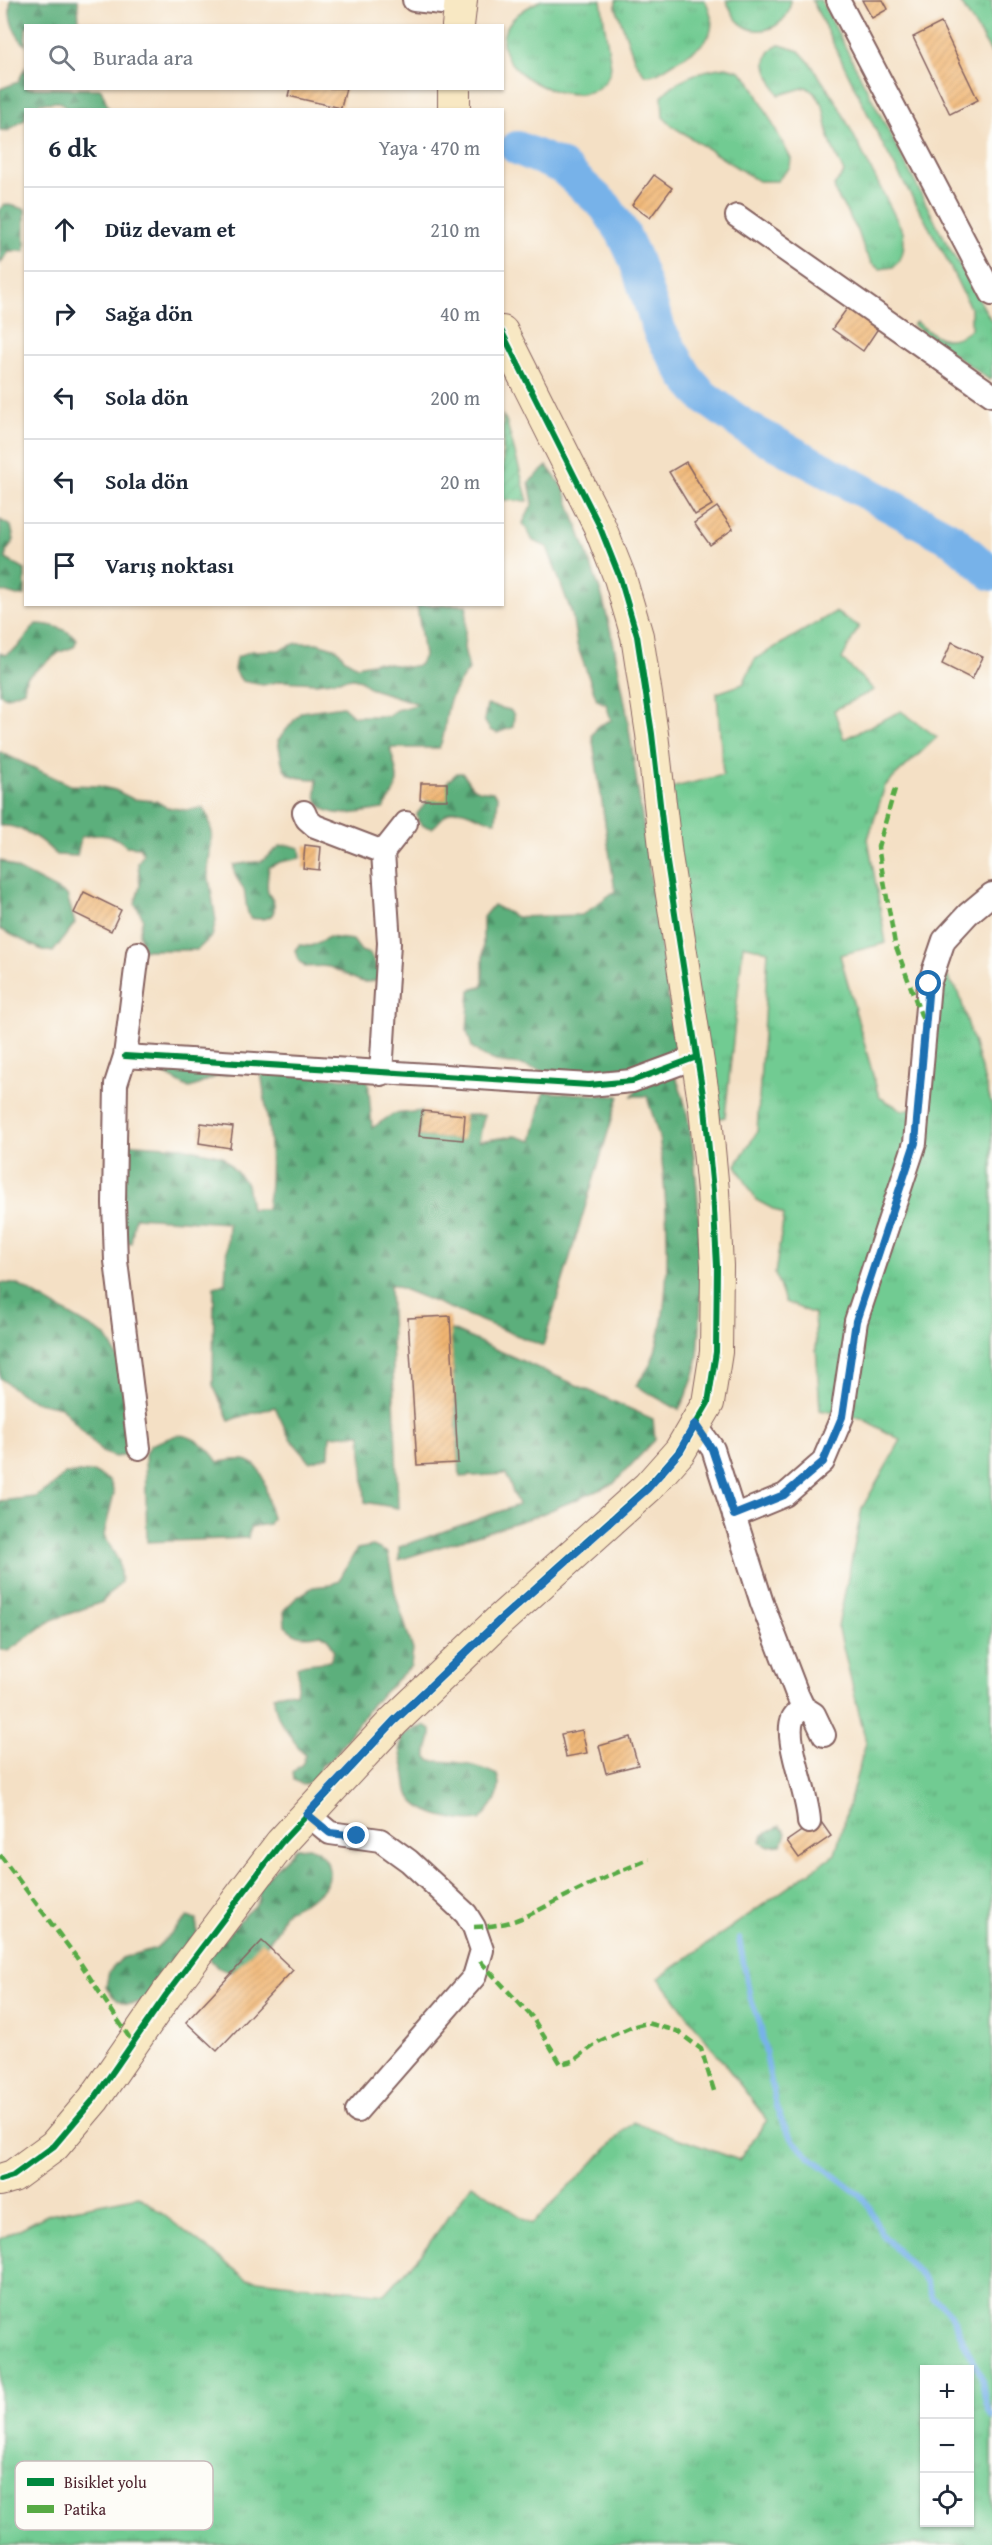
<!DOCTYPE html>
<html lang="tr">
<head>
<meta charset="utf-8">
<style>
  body { margin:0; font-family:"Gentium Book Plus",serif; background:#f6f6f7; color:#1f2937 }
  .controls { position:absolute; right:18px; bottom:18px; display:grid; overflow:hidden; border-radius:0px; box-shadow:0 2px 4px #0004 }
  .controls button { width:54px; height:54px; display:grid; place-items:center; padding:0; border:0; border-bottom:2px solid #e0e1e3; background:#fff; color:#1f2937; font:30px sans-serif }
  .stop { position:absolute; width:18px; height:18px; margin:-14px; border:4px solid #1f6fb2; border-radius:50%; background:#fff }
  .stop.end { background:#1f6fb2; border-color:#fff; box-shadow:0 2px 6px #0008 }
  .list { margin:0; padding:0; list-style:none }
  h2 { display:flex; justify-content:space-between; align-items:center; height:78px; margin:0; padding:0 24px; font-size:26px }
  h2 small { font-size:20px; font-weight:400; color:#747a83 }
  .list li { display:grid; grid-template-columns:39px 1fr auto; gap:18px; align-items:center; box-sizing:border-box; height:84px; padding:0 24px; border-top:2px solid #e0e1e3 }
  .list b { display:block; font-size:22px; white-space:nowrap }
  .list em { font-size:20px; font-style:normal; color:#747a83 }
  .icon { flex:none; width:33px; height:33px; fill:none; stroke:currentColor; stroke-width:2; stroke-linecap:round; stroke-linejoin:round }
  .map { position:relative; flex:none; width:992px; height:2545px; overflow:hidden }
  .search { position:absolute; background:#fff; box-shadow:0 2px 4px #0004; left:24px; top:24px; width:480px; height:66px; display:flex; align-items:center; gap:15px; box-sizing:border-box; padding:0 21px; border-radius:0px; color:#747a83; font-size:22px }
  .panel { position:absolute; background:#fff; box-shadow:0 2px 4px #0004; left:24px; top:108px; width:480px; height:498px; border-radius:0px }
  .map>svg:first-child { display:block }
</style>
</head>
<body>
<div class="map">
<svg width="992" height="2545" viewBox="0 0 992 2545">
  <defs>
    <pattern id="grass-tufts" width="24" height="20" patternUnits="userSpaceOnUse" patternTransform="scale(1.5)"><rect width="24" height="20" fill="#71cb92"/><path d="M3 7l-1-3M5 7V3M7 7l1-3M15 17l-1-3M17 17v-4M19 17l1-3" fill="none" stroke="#63ae7e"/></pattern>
    <pattern id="forest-firs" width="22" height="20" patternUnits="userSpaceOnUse" patternTransform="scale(1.5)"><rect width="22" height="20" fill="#5caf7c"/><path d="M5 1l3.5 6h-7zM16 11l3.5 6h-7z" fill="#4e8e66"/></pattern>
    <pattern id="garden-furrows" width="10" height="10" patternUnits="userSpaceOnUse" patternTransform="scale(1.5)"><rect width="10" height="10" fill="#71cb92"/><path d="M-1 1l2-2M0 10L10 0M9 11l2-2" fill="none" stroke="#63ae7e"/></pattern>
    <pattern id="building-hatch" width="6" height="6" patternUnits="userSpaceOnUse" patternTransform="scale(1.5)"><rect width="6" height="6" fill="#f0b572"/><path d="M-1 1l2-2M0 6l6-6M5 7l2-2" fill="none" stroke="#cf9b63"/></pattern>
  </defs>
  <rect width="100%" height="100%" fill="#fdfcf7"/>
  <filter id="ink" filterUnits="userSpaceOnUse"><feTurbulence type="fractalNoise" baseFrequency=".0167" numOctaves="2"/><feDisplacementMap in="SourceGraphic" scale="12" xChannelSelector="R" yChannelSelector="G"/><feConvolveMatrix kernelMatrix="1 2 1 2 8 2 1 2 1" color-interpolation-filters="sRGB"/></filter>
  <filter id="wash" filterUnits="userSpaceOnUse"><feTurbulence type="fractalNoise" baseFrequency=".008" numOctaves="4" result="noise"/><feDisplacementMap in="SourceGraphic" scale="24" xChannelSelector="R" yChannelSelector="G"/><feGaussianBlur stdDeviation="1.35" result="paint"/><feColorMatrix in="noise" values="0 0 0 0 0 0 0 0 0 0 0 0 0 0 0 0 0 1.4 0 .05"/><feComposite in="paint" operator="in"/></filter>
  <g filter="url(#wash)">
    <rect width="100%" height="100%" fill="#f4e0c5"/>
    <path fill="url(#grass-tufts)" stroke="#5e755e" stroke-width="1.5" fill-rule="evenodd" d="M542,0h59l10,67c-12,71 -183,-16 -69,-67z
      M616,0h89c18,35 -2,46 -30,62 -10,6 -18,14 -30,13l-10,-14 -19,-54z
      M726,0h64c2,22 -25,37 -44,27 -11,-5 -15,-17 -20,-27z
      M812,0h9l119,231 52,91v56l-2,2 -77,-55 3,-3c20,15 33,26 55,7v-19l-26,-54 -62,-111z
      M959,0h33v54z
      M780,45l19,6 11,12 27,40 66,129c2,12 1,27 -10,35l-13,2 -8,-5 -7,-12 -7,-21 -22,-37 -2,-8 10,-13c-5,-12 -12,-24 -15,-36 -5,-21 -2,-38 -23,-50l-27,8c-9,-17 -22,-34 -4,-49z
      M726,67l14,4 10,10 41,78 -1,8 -13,14h-19l-86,-55 -9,-9 -1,-21c16,-19 40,-26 64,-29z
      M835,612l24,14 -17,33 32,31 -40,20 10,29 57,-28 36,26 -52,49 -17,53 18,104 -46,12 39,142 23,13h26l10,-113 8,-22 13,18 33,113v1439h-992v-306l49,-25 90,-18 108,83 138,15 37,-41 50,-69 60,40 101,-102 106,38 28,-40 -108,-142 176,-124 31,-112 -28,-116 24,-118 39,-68 -40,-22 -41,-8 -6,-96 -29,-12 -10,-28 9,-59 -28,-15 -20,-35 21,-33 11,-181 -25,-6 -18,172 -10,2 -48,-330 56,-14 -6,-82 26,-9 12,-25zM924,2370h46v152h-46z"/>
    <path fill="url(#forest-firs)" stroke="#536754" stroke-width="1.5" d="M11,0h67l1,25 -53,1 -1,19c-12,-13 -18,-27 -14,-45z
      M25,68l1,20 75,1 8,20h-42l-7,-7 -20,1 -6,6 -8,1 -1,9 -17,12 -8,-1v-41l18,-7z
      M5,204l20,5v42h-16l-9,13v-55z
      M547,466l17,23 38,107 12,49 12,63 50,342 -62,27 -45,1 -48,-13 -20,-2 -18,-7 -11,-9 -5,-16 3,-41 13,-4v-69l10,-12 23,12 66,-2 33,-24 -23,-156 6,-9 13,-6 -5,-16 -9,-4 -20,-55 -5,-31 -25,-67 -14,-6 -10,-18 10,-20 -4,-21z
      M0,520l11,6 3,14 -8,12v7l19,11v25l-8,1 -17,-5z
      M417,605h50l-3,43 5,22c-10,12 -20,27 -22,42 -3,14 -1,22 -8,36h-49c8,30 13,35 -7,61 -18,2 -58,14 -66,-10 -2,-5 0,-14 0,-20 -36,-1 -33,-6 -39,-39l23,-28 42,-6 11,10h33l9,-6 23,-6 -50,-16 -8,-8 -8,-2 -37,5 -35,-2 -18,4 -21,-4 -8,-11 2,-12 15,-7 28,-1 18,-7h20l20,6 8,10 12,7 19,-4 32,5 11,-2 5,-9z
      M36,624c15,0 29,4 41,15l-3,8 -14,5 -34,26 -2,12 -17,7 -7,-3v-41l5,2 12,-7z
      M487,705l23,5 4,5 -1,12 -16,6 -7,-3 -6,-10z
      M0,752l70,33 28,1 17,4 18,9 23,2 10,6 20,3 17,-2 5,7 4,18 -4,38 8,50 -4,15 -15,14h-53l-5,-16 4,-16 -8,-14 5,-18 -2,-23 5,-9 -3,-7 -14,-1c-12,-13 -29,-12 -45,-9l-4,19 -21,-1c-12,-14 -36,-31 -56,-29z
      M457,773h6c10,17 9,17 30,19l5,5 -2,24c-18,0 -32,-16 -46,-9 -7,3 -11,11 -18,16l-8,-2 -6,-5 -1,-7 12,-15z
      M289,845l11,3 1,10 -21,4 -11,5c-1,8 -3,17 -1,25 1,4 6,8 6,13 2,16 -14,15 -24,13 -6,-12 -3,-22 -7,-30 -5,-9 -10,-12 -9,-23l28,-4 18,-15z
      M0,860l67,35 8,28 -22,29 -11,-2 -42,-21z
      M329,937l24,3 8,11 9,3 10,18 -1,7c-18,10 -32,-7 -50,-12 -7,-2 -16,0 -24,0l-7,-7 -3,-10 4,-5 12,1z
      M156,1064l80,6c-8,7 -14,4 -23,8 -9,3 -14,8 -24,10l-27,-15z
      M261,1072l107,8 4,48 21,-14 29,-3 -3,25 43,4 3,-25h19l-5,26 36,-5 17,5 12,-49 75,4 -76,250 -153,-62 8,224 -33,-6 -4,-68 -31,2 -1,20 -19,6 -21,-25 -14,-30 -46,13 -16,-35 1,-98 11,-3 3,-61 -93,-6 -4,26 -8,-1 -2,-99 61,4 40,9 25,28 4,25h16c8,-50 1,-89 -6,-137z
      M674,1075c27,43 32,240 22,292 -3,15 -10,29 -17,43l-43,-24c5,-8 11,-15 15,-23 23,-60 17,-155 9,-219 -2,-16 -9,-32 -13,-48h-15l6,-8z
      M0,1283l17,1 89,52 18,33 5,26v60l-14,2 -13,-5 -41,-45 -24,-5 -16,-8 -21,-16z
      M450,1329l203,90 2,21 -42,44 -74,31 -140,45v-13l119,-42 -12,-31 -46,3z
      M177,1435c17,0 32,13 41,27 9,-1 23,-4 30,-1 21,8 17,39 24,57l-3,6 -19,3 -2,11 -101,4 -2,-88 5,-9z
      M93,1472l17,9 4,12 -10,42 15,27 2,20 -19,20 -50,18 -44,31 -8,-2v-148l35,-4 15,-9 15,-14z
      M373,1546l15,7 7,40 18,57 -2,16 -39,38 -39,54 -12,8 -5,14 -13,5 -9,-5 -1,-8 10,-9 2,-8c-14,-18 -31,-35 -31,-59l10,-4 12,1 3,-16 -2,-10c10,-5 21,-3 33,-6l4,-10 -5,-12 -8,-5c-16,3 -24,4 -36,-8l-1,-16 12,-12 17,-11 18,-2 8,-5 18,-31z
      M425,1726l6,4c2,11 -6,17 -4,28l4,3c24,0 44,3 66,14 7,18 -5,32 -17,45 -18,3 -58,-5 -69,-22 -5,-7 -4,-19 -6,-27 -6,-27 -12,-37 20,-45z
      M780,1826l6,7 -4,12 -15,1 -6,-5 2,-6z
      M309,1847c11,5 18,10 20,23 3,25 -29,32 -45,43 -3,6 -4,12 -7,18 -11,16 -30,34 -48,41l-12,-5 -8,-9 37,-45 8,-6 5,-7v-15l37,-37z
      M188,1917l9,2v14c-10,12 -43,61 -53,67 -16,9 -30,2 -38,-14l3,-14 13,-14 34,-10z"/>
    <path fill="url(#garden-furrows)" stroke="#5e755e" stroke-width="1.5" d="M503,416l3,4 22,81 -25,-1z"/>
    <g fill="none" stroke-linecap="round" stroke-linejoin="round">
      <path stroke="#77b2e9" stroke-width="6" d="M739,1939l11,58 10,27 16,83 8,19 10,15 14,14 52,40 9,11 12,27 45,48 6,17c24,11 26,38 39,58 4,7 7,11 10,20 4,17 2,25 11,41"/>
      <path stroke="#77b2e9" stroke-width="34" d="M517,148l45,19 43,39 18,27 12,26 25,73 26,44 17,20 44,32 206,112 39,34"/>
    </g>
    <g id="blocks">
      <path fill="url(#building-hatch)" d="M862,0h21l5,9 -16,9z
        M941,23l37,77 -28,14 -37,-77z
        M290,88h56l-5,20 -53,-12z
        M654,175l18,13 -22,30 -18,-13z
        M851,303l30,21 -18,27 -31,-22z
        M686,462l26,43 -17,10 -26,-43z
        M717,507l16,22 -23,16 -16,-22z
        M952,642l31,15 -11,22 -30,-15z
        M421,783h26v17h-27z
        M305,845l16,2 -2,23 -16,-2z
        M84,892l37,18 -10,21 -37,-18z
        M422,1111l43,4 -2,25 -44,-4z
        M201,1123l32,4 -3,21 -31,-5z
        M450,1316l8,147 -41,2 -9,-147z
        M582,1730l5,23 -21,4 -5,-23z
        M630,1737l8,28 -32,8 -7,-27z
        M819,1819l12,17 -32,22 -12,-17z
        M262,1941l31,29 -76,81 -31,-29z"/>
    </g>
  </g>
  <g filter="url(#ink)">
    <use href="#blocks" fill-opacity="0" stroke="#866361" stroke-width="1.5"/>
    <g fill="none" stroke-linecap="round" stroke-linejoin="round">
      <g stroke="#866361" stroke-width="26">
        <path id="street" d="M414,0l46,5
          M838,0l154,294
          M737,216l255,179
          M304,812l3,7 8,7 68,26 23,-29
          M138,953l-13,103 -9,28 -2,119 2,58 23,187
          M125,1056l464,29 43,-4 65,-24
          M381,1074l8,-131 -6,-91
          M695,1424l18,25 49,154 35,91 6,13 11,7 10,21
          M734,1516l51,-21 38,-33 19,-45 14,-96 59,-178 14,-159 15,-44 24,-26 24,-20
          M803,1707c-3,3 -8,7 -10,11 -10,21 16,77 16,104
          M307,1814l23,19 50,7 29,21 57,53 8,13 8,23 -8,27 -117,134"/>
      </g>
      <g stroke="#866361" stroke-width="34">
        <path id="secondary" d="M458,26l3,-26
          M454,110v-22
          M0,2180l13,-4 41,-30 40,-47 72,-104 115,-152 113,-122 106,-101 148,-133 32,-36 28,-48 8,-51 1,-86 -4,-75 -8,-83 -39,-252 -14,-122 -15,-98 -17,-58 -21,-53 -97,-193"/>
      </g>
      <use href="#street" stroke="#fff" stroke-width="22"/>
      <use href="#secondary" stroke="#f8e8c3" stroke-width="32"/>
      <path stroke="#57aa44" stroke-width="4.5" stroke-dasharray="9 4.5" stroke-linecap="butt" d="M895,789l-17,58 17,97 30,82
        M0,1855l77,103 56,85
        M474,1927c44,-1 61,-16 98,-34 25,-12 51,-23 77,-34
        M480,1961l52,56 29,47 12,-3 27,-20 31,-14 16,-4 30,8 24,18 14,45"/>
      <g stroke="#fdfcf7" stroke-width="10">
        <path id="cycleway" d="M125,1056l464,29 43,-4 65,-24
          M0,2180l13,-4 41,-30 40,-47 72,-104 115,-152 113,-122 106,-101 148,-133 32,-36 28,-48 8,-51 1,-86 -4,-75 -8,-83 -39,-252 -14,-122 -15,-98 -17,-58 -21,-53 -97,-193"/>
      </g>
      <use href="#cycleway" stroke="#00873e" stroke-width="6"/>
    </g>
  </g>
  <g fill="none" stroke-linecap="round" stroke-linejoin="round" filter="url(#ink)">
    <path stroke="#1f6fb2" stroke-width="8" d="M357,1836l-27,-3 -23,-19 87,-93 106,-101 148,-132 32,-37 15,-27 17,25 22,66 50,-20 39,-33 19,-45 14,-96 59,-178 14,-159"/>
  </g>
  <rect x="15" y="2461" width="198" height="69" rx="9" fill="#fdfcf7" stroke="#c7baba" stroke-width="1.5"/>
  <rect x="27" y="2478" width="27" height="8" fill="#00873e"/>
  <rect x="27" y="2505" width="27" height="8" fill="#57aa44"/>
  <g font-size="16" fill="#4a1f2b">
    <text x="64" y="2488">Bisiklet yolu</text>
    <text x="64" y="2515">Patika</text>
  </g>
</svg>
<div class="controls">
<button>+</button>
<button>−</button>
<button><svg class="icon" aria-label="locate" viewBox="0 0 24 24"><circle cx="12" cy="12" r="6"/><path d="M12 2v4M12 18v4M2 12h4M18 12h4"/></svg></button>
</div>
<div class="stop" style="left:929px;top:984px"></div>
<div class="stop end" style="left:357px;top:1836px"></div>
<div class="search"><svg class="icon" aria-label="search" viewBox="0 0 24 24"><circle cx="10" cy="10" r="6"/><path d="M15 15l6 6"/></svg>Burada ara</div>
<section class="panel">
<h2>6 dk<small>Yaya · 470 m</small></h2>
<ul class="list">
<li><svg class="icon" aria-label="ahead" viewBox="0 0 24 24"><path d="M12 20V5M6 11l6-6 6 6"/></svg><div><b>Düz devam et</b></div><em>210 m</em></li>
<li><svg class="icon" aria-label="right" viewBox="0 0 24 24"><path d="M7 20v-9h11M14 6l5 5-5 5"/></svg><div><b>Sağa dön</b></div><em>40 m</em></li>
<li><svg class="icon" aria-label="left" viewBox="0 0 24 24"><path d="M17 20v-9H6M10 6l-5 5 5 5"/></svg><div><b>Sola dön</b></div><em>200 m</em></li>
<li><svg class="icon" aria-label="left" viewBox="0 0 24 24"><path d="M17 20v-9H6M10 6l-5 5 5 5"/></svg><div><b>Sola dön</b></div><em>20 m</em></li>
<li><svg class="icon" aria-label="arrive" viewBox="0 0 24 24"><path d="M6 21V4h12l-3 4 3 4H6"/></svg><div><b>Varış noktası</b></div></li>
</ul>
</section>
</div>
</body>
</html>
